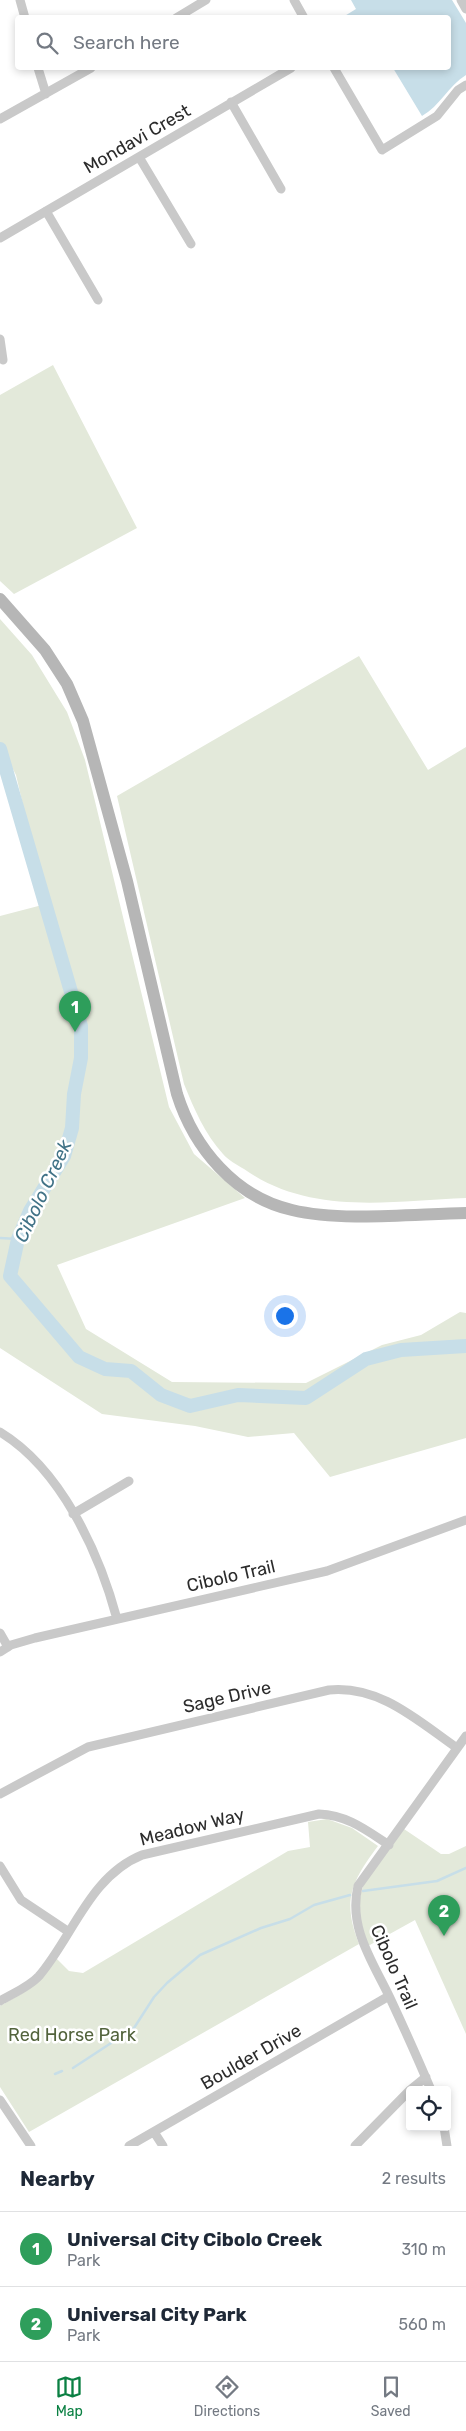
<!DOCTYPE html>
<html lang="en">
<head>
<meta charset="utf-8">
<style>
  body { margin:0; font-family:Rubik,sans-serif; background:#f2f2f3; color:#1f2937 }
  .controls { position:absolute; right:15px; bottom:15px; display:grid; overflow:hidden; border-radius:5px; box-shadow:0 2px 8px #0003 }
  .controls button { width:45px; height:45px; display:grid; place-items:center; padding:0; border:0; border-bottom:1px solid #e0e1e3; background:#fff; color:#1f2937; font:25px sans-serif }
  .you { position:absolute; left:284px; top:1315px; width:18px; height:18px; margin:-12px; border:4px solid #fff; border-radius:50%; background:#1a73e8; box-shadow:0 0 0 8px #1a73e833 }
  .badge { display:grid; place-items:center; width:32px; height:32px; border-radius:50%; background:#0b8043; color:#fff; font-size:16px; font-weight:700 }
  .pin { position:absolute; translate:-50% -41px; filter:drop-shadow(0 1px 2px #0008) }
  .pin::after { content:''; position:absolute; top:26px; width:18px; height:15px; background:inherit; clip-path:polygon(0 0,100% 0,50% 100%) }
  .list { margin:0; padding:0; list-style:none }
  h2 { display:flex; justify-content:space-between; align-items:center; height:65px; margin:0; padding:0 20px; font-size:21px }
  h2 small { font-size:16px; font-weight:400; color:#747a83 }
  .list li { display:grid; grid-template-columns:32px 1fr auto; gap:15px; align-items:center; box-sizing:border-box; height:75px; padding:0 20px; border-top:1px solid #e0e1e3 }
  .list b { display:block; font-size:19px; white-space:nowrap }
  .list p { margin:0; font-size:16px; white-space:nowrap; color:#747a83 }
  .list em { font-size:16px; font-style:normal; color:#747a83 }
  .icon { flex:none; width:28px; height:28px; fill:none; stroke:currentColor; stroke-width:2; stroke-linecap:round; stroke-linejoin:round }
  .map { position:relative; flex:none; width:466px; height:2146px; overflow:hidden }
  .search { position:absolute; background:#fff; box-shadow:0 2px 8px #0003; left:15px; right:15px; top:15px; height:55px; display:flex; align-items:center; gap:12px; box-sizing:border-box; padding:0 18px; border-radius:5px; color:#747a83; font-size:19px }
  .sheet { height:215px; background:#fff }
  nav { display:flex; justify-content:space-around; align-items:center; box-sizing:border-box; height:70px; border-top:1px solid #e0e1e3; background:#fff; font-size:14px; color:#747a83 }
  nav a { display:grid; justify-items:center; gap:2px }
  nav .on { color:#0b8043 }
  .map>svg:first-child { display:block }
</style>
</head>
<body>
<div class="map">
<svg width="466" height="2146" viewBox="0 0 466 2146">
  <rect width="100%" height="100%" fill="#fff"/>
  <path fill="#e3e9da" d="M53,365l84,163 -123,66 -14,-13v-186z
    M0,619l32,36 35,57 18,48 84,347 25,47 51,44 -188,67 29,64 86,53 134,1 76,-38 39,-10 39,-23 6,1v125l-136,39 -36,-44 -46,4 -53,-11 -93,-12 -102,-66v-432l46,-12 -30,-129 -16,-31z
    M359,656l69,114 38,-23v451c-76,3 -156,18 -222,-29 -7,-4 -16,-9 -21,-15 -18,-20 -29,-45 -39,-70l-67,-288z
    M327,1819l25,9 26,18c-27,36 -36,55 -19,98l-330,188 -29,-45v-81l21,-12 35,-36 13,13 14,2 205,-122 22,-4 -2,-25z
    M404,1829l37,25h8l17,-8v188l-51,-114 -47,26c-6,-18 -12,-38 -6,-57 3,-11 33,-48 42,-60z"/>
  <path fill="#c7dee8" d="M351,0h101l14,23v52c-18,11 -26,31 -44,41l-29,-48h55v-50l-105,-1 13,-8z"/>
  <g fill="none" stroke-linecap="round" stroke-linejoin="round">
    <path stroke="#c7dee8" stroke-width="2.5" d="M0,1238l18,1
      M363,1891l74,-10 29,-13
      M73,2068l61,-40 20,-31 13,-14 33,-28 61,-27 29,-9 24,-14 36,-10
      M55,2074l7,-3"/>
    <path stroke="#c7dee8" stroke-width="14" d="M0,749l81,277v32l-7,36 -2,34 -8,28 -34,55 -12,28 -8,37 69,81 26,12 26,2 30,24 29,11 48,-11 68,3 60,-39 35,-9 65,-4"/>
    <path stroke="#c9c9c9" stroke-width="9" d="M20,0l5,18
      M294,0l10,18
      M461,0l5,9
      M176,18l30,-18
      M38,68l8,26
      M334,68l48,82 55,-34 21,-26 8,-5
      M231,102l50,87
      M0,119l91,-51
      M139,157l52,87
      M46,211l52,89
      M0,238l291,-170
      M0,339l3,21
      M0,1432c61,37 99,120 117,187
      M73,1514l56,-33
      M0,1633l8,14
      M0,1652l11,-7 24,-7 292,-67 139,-51
      M0,1794l88,-47 241,-57c51,-5 89,31 128,58
      M0,1866l21,34 48,32
      M0,2001c12,-7 29,-14 39,-25 34,-40 51,-100 103,-121l177,-41c28,1 47,16 70,31
      M410,2090l16,-13
      M431,2090c-13,-31 -27,-62 -41,-92 -17,-36 -42,-70 -32,-112l108,-150
      M0,2100l31,46
      M444,2127l3,19
      M154,2132l9,14
      M129,2146l260,-150
      M355,2146l55,-56"/>
    <path stroke="#b6b6b6" stroke-width="12" d="M0,599l45,51 22,34 16,37 44,160 50,213c17,54 58,103 115,116 49,12 122,4 174,3"/>
  </g>
  <g text-anchor="middle" dominant-baseline="central" stroke-width="5" stroke-linejoin="round" paint-order="stroke">
    <g font-size="18" fill="#2c2c2c" stroke="#fff">
      <text transform="translate(137 139) rotate(-30)">Mondavi Crest</text>
      <text transform="translate(231 1576) rotate(-13)">Cibolo Trail</text>
      <text transform="translate(227 1697) rotate(-13)">Sage Drive</text>
      <text transform="translate(192 1827) rotate(-14)">Meadow Way</text>
      <text transform="translate(394 1967) rotate(66)">Cibolo Trail</text>
      <text transform="translate(251 2057) rotate(-30)">Boulder Drive</text>
    </g>
    <g font-size="18" fill="#53643d" stroke="#fff">
      <text x="72" y="2035">Red Horse Park</text>
    </g>
    <g font-size="19" font-style="italic" fill="#417387" stroke="#fff">
      <text transform="translate(43 1191) rotate(-65)">Cibolo Creek</text>
    </g>
  </g>
</svg>
<div class="controls">
<button><svg class="icon" aria-label="locate" viewBox="0 0 24 24"><circle cx="12" cy="12" r="6"/><path d="M12 2v4M12 18v4M2 12h4M18 12h4"/></svg></button>
</div>
<div class="you"></div>
<div class="pin badge" style="left:75px;top:1032px;background:#2e9e5b">1</div>
<div class="pin badge" style="left:444px;top:1936px;background:#2e9e5b">2</div>
<div class="search"><svg class="icon" aria-label="search" viewBox="0 0 24 24"><circle cx="10" cy="10" r="6"/><path d="M15 15l6 6"/></svg>Search here</div>
</div>
<section class="sheet">
<h2>Nearby<small>2 results</small></h2>
<ul class="list">
<li><span class="badge" style="background:#2e9e5b">1</span><div><b>Universal City Cibolo Creek</b><p>Park</p></div><em>310 m</em></li>
<li><span class="badge" style="background:#2e9e5b">2</span><div><b>Universal City Park</b><p>Park</p></div><em>560 m</em></li>
</ul>
</section>
<nav>
<a class="on"><svg class="icon" aria-label="map" viewBox="0 0 24 24"><path d="M3 6l6-2 6 2 6-2v14l-6 2-6-2-6 2zM9 4v14M15 6v14"/></svg>Map</a>
<a><svg class="icon" aria-label="directions" viewBox="0 0 24 24"><path d="M12 3l9 9-9 9-9-9zM9 14v-3h6M13 9l2 2-2 2"/></svg>Directions</a>
<a><svg class="icon" aria-label="saved" viewBox="0 0 24 24"><path d="M7 4h10v16l-5-4-5 4z"/></svg>Saved</a>
</nav>
</body>
</html>
